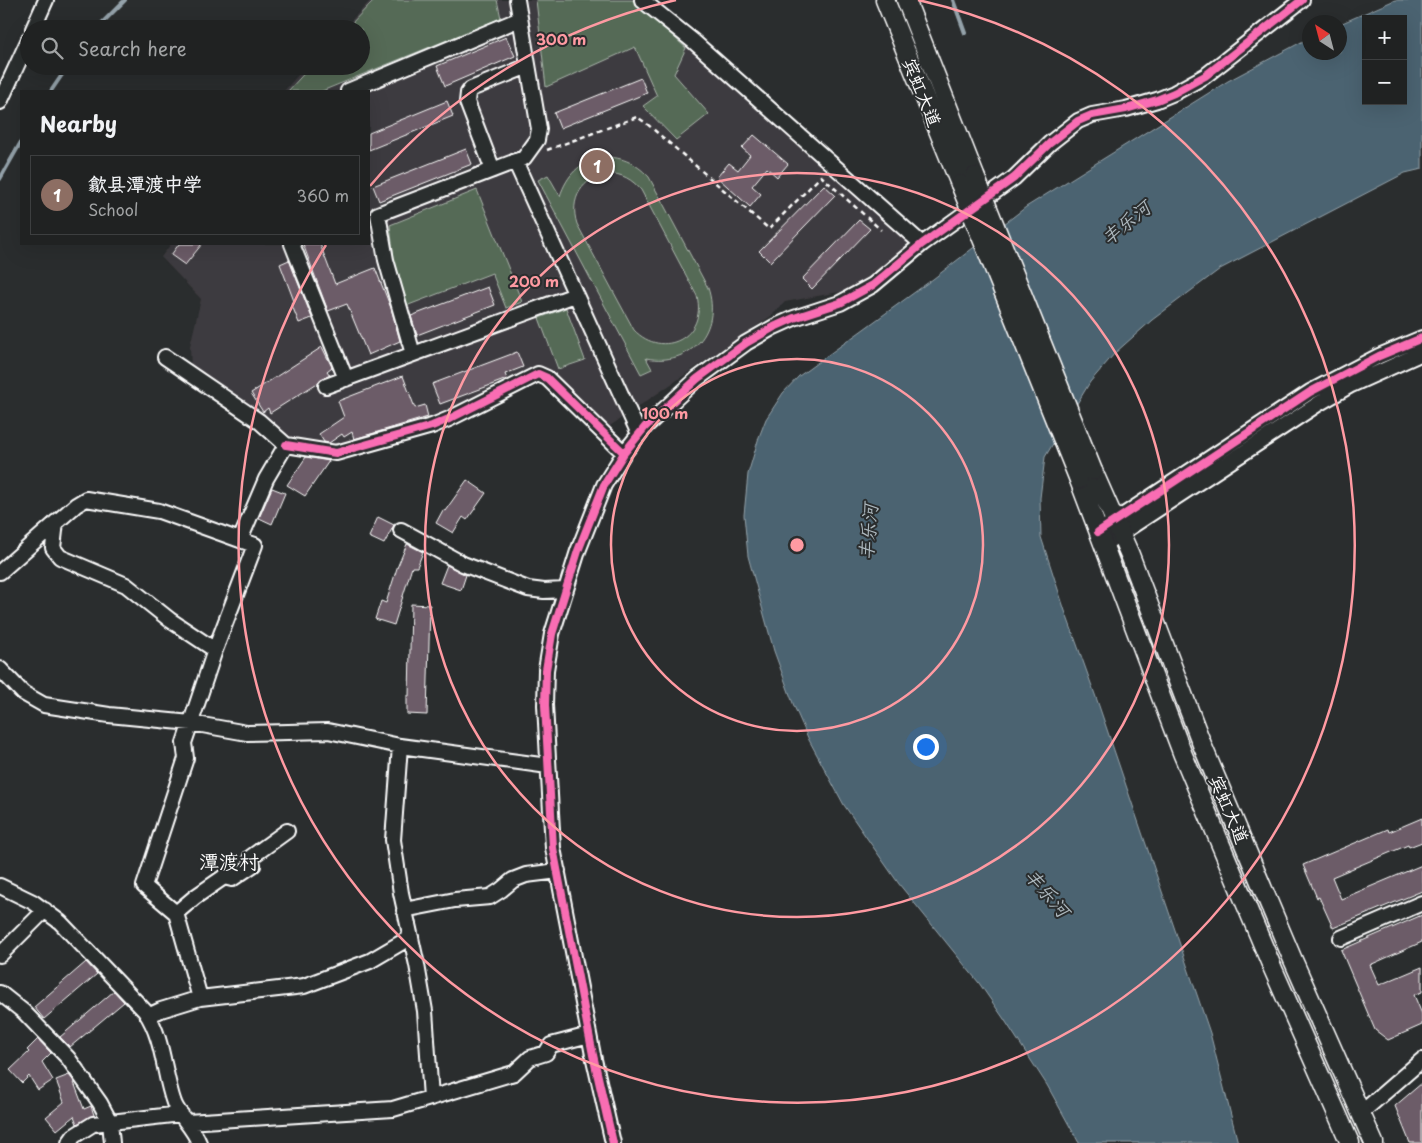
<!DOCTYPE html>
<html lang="en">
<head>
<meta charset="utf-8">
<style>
  body { margin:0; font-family:"Playpen Sans","LXGW WenKai TC",sans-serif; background:#282a2a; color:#f1f3f6 }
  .controls { position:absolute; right:15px; top:15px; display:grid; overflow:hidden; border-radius:0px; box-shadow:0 5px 20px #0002 }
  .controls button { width:45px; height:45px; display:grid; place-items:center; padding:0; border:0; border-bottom:1px solid #3d3f40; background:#202222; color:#f1f3f6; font:25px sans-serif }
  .compass { position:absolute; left:1302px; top:15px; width:45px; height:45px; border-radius:50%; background:#202222; box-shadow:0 5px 20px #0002; rotate:324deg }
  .you { position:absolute; left:925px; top:746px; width:18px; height:18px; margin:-12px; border:4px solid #fff; border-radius:50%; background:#1a73e8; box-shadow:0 0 0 8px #1a73e833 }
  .badge { display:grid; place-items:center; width:32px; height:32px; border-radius:50%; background:#8c9099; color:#fff; font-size:16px; font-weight:700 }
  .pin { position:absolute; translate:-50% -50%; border:2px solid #fff; box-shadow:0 1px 5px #0006 }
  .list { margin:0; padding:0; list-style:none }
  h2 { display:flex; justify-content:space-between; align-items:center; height:65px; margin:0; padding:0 20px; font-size:21px }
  h2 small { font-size:16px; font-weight:400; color:#a2a4a5 }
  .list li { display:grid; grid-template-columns:32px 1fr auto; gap:15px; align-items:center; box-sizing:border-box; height:80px; margin:0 10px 10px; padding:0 10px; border:1px solid #3d3f40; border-radius:0px }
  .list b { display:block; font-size:19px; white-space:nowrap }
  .list p { margin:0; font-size:16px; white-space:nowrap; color:#a2a4a5 }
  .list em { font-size:16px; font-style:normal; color:#a2a4a5 }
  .icon { flex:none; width:28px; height:28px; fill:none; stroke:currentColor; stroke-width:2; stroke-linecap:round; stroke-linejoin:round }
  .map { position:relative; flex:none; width:1422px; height:1143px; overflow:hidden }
  .search { position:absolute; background:#202222; box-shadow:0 5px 20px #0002; left:20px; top:20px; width:350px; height:55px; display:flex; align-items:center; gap:12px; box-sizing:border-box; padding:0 18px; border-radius:28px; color:#a2a4a5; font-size:19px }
  .panel { position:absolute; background:#202222; box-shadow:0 5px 20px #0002; left:20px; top:90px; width:350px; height:155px; border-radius:0px }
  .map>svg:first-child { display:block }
</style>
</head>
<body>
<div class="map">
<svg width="1422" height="1143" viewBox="0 0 1422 1143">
  <rect width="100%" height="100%" fill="#2a2d2e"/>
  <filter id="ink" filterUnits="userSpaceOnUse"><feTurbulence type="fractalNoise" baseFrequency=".02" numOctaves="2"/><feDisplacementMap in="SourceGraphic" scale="10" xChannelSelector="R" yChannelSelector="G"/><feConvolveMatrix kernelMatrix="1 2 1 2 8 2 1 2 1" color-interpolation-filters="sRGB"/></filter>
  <g filter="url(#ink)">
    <path fill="#3e3b3f" d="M371,0h264l275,241 -34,35 -26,14 -65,12 -14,14 -167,114 -67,-64 -54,34 -38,17 -108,31 -50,-7 -96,-71 -1,-24 11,-47 -40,-42 10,-13h198v-153h-85l22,-25h55v-37h-18z"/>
    <path fill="#556b57" stroke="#aab5ab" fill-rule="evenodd" d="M374,0h123l4,18 -179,73h-34l23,-25h50v-37h-15z
      M536,0h97l53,48 -12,26 35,40 -33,26 -33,-34 14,-10 -22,-49 -89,40z
      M600,157c20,-1 35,5 49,20l59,111c14,42 -17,79 -62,70l6,11 -11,5 -103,-194 10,-5 12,21c7,-21 19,-33 40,-39zM608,173c14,1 24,6 33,17l56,106c10,41 -34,64 -63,34l-57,-106c-8,-25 5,-46 31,-51z
      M477,190l45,112 -16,6 -14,-35 -86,33 -9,-21 -7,-60z
      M566,308l19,52 -27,9 -19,-51z"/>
    <path fill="#4c6471" stroke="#94a2aa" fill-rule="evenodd" d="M1395,0h27v169l-17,4 -185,96 -68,51 -37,33 -25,29 -45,75 -5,41 1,39 24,74 33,92 112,330 28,110h-159l-32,-58 -43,-66 -25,-36 -80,-99 -28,-40 -27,-39 -35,-65 -15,-34 -20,-55 -26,-95 -4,-41 4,-41 11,-37 7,-18 17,-26 16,-17 134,-97 93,-72 202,-126 81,-43 1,14h30v-28zM1366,19h37v82h-37z"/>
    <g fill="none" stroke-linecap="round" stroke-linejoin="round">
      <path stroke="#94a2aa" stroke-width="4" d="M953,0l12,33
        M96,29l29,-29
        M51,91l17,-25
        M0,179l21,-37"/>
    </g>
    <path fill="#6c5c67" stroke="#fff" d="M506,37l9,19 -70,30 -8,-20z
      M641,78l6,15 -87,35 -6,-15z
      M447,101l6,15 -84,34v-17z
      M754,135l34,29 -11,13 -10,-9 -15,18 9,8 -11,13 -33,-30 12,-14 9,7 12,-15 -8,-7z
      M466,149l6,15 -93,37 -6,-15z
      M824,185l11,10 -65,67 -11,-11z
      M859,220l11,9 -58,60 -10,-10z
      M179,244h23l-17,21 -14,-10z
      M303,244h17l15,40 40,-16 16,40 9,33 -32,14 -21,-51 -19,7z
      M289,260l23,58 -13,5 -8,-20 3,-2 -14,-37z
      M488,287l7,18 -78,30 -6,-19z
      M322,347l10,20 -5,4 3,4 -60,38 -2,-5 -5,4 -12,-19z
      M517,352l6,15 -18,7 2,5 -67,25 -8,-20z
      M403,376l12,32 10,-3 3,12 -74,22 -2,-7 -8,5 -2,-3 -13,9 -5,-1 -5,-8 25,-17 -6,-16z
      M306,457l23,4 -24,35 -18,-11z
      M467,480l19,13 -19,27 -4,-3 -10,16 -17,-10 7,-13 2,1z
      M272,488l13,5 -13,31 -13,-6z
      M378,517l16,8 -10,19 -15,-7z
      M407,544l16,8 -6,15h-5l-18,58 -19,-6 6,-18 5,2 11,-35z
      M447,565l19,10 -5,15 -21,-7z
      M411,604l19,1 -3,110 -20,-1v-18h2z
      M1422,818v24l-13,5 -1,-2 -76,32 9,22 81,-34v26l-89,37 -14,-31 -2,1 -14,-33 85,-36 1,3z
      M1422,915v27l-52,23 9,20 43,-18v25l-8,3 8,19v11l-34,15 -13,-10 -34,-80z
      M86,962l11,12 -53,45 -10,-12z
      M114,991l10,11 -54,45 -10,-10z
      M38,1039l13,14 -9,9 11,18 -15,10 -9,-14 -7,7 -12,-13 19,-18 -2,-2z
      M69,1075l4,5 11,29 7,-3 3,9 -17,9 -3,-8 -17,14 -11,-13 18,-15 -8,-22z
      M1422,1083v60h-12l-15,-37z"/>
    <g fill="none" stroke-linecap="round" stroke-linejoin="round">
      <g stroke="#fff" stroke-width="18">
        <path id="minor" d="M642,0l51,41 229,203
          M33,29l13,-29
          M348,91l172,-72
          M0,102l29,-63
          M515,161l124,273
          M493,170l-26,-68 1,-9 3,-4 57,-23
          M292,244l54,135
          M413,354l-27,-94 -8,-46 146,-56 13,-18 2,-11 -22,-129
          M165,357l94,64 27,24 50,8 96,-27 17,-7 89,-45 9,4 77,75
          M326,386l249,-91
          M56,522l-3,26 7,9 66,28 44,35 45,30
          M401,530l62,34 65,25 16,2 21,-1
          M1098,532l212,-140 69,-36 43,-18
          M1103,545l215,-141 33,-19 71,-32
          M0,572l76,-67 10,-6 73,12 81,29
          M0,669l23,24 21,12 65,10 82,8 56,10 81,-2 72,15 148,20
          M400,746l-7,94 8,53 16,72 8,46 6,87
          M0,886l33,16 27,20 85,89c19,28 18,61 29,92 5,13 19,24 25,40
          M404,910l51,-10 35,-3 11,-7 12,-10 13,-5 32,-4
          M176,913l19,-16 29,-20 8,2 21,-14 -2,-8 36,-26
          M1341,938l81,-35
          M0,955l45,-45
          M0,993l24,19 44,46 32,45 10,19 2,21
          M200,998l104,-12 66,-25 41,-24
          M148,1016l13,-6 39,-12 -24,-85 -32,-27 42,-128 -2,-15 31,-93 40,-105 -15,-5 26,-61 20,-34
          M1361,1113l61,-53
          M187,1122l206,-13 121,-36 16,-15 16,-5 5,-8 38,-10
          M69,1143l5,-7 19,-12 88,-10
          M613,1143l-20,-88 -40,-207 -8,-143 1,-35 6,-36 26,-83 26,-66 20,-32 21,-26 52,-48 49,-36 28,-16 20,-9 46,-15 33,-18 49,-41 92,-66 36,-35 28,-22 14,-6 34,-6 31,-9 17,-7 31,-17 97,-76"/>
      </g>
      <g stroke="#fff" stroke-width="21">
        <path id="major" d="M885,0l75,184
          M906,0l69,176
          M1093,471l37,84 73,192 90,213 81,183
          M1079,480l104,275 90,214 77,174"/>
      </g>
      <path stroke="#fff" stroke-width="2.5" stroke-dasharray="5 4" stroke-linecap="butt" d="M547,150l90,-33 9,6 123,106 52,-53 60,54"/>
      <use href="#minor" stroke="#2a2d2e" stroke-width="14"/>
      <use href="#major" stroke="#2a2d2e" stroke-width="18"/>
      <g stroke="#fff" stroke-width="21" stroke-linecap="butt">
        <path id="major-bridge" d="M975,176l118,295
          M960,184l119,296"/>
      </g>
      <use href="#major-bridge" stroke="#2a2d2e" stroke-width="18"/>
      <g stroke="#2a2d2e" stroke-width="11">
        <path id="cycleway" d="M286,445l50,8 96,-27 17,-7 89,-45 9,4 77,75
          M1098,532l212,-140 69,-36 43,-18
          M613,1143l-20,-88 -40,-207 -8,-143 1,-35 6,-36 26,-83 26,-66 20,-32 21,-26 52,-48 49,-36 28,-16 20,-9 46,-15 33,-18 49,-41 92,-66 36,-35 28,-22 14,-6 34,-6 31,-9 17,-7 31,-17 97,-76"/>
      </g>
      <use href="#cycleway" stroke="#f96db3" stroke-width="8"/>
    </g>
  </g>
  <g fill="none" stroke="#ff9aa2" stroke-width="2.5">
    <circle cx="797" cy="545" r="186"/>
    <circle cx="797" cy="545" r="372"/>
    <path d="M370 186A558 558 0 0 1 676 0M918 0A558 558 0 1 1 326 245"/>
  </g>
  <g text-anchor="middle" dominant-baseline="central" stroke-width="4" stroke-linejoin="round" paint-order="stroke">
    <g font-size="18" fill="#fff" stroke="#2a2d2e">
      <text transform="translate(923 92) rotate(68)">宾虹大道</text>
      <text transform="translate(1230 809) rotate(67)">宾虹大道</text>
    </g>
    <g font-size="19" font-style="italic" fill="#aeb9bf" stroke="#2a2d2e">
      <text transform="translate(1125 222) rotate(-39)">丰乐河</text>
      <text transform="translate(867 532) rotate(-85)">丰乐河</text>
      <text transform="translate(1048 892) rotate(49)">丰乐河</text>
    </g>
    <g font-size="20" fill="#fff" stroke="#2a2d2e">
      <text x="229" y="861">潭渡村</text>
    </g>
  </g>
  <circle cx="797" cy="545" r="8" fill="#ff9aa2" stroke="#2a2d2e" stroke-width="2.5"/>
  <g font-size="15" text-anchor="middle" font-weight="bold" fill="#ff9aa2" stroke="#2a2d2e" stroke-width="4" stroke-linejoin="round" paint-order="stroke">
    <text x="561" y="45">300 m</text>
    <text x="534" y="287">200 m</text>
    <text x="665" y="419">100 m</text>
  </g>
</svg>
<div class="controls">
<button>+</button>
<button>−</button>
</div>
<svg class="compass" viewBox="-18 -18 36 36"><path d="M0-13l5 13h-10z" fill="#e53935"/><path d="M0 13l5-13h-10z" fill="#a2a4a5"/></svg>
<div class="you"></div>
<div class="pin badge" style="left:597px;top:166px;background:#8d6e63">1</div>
<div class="search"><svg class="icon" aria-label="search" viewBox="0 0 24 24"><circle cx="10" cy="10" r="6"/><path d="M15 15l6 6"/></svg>Search here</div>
<section class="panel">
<h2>Nearby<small></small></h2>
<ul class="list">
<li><span class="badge" style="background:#8d6e63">1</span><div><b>歙县潭渡中学</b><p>School</p></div><em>360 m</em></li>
</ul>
</section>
</div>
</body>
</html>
